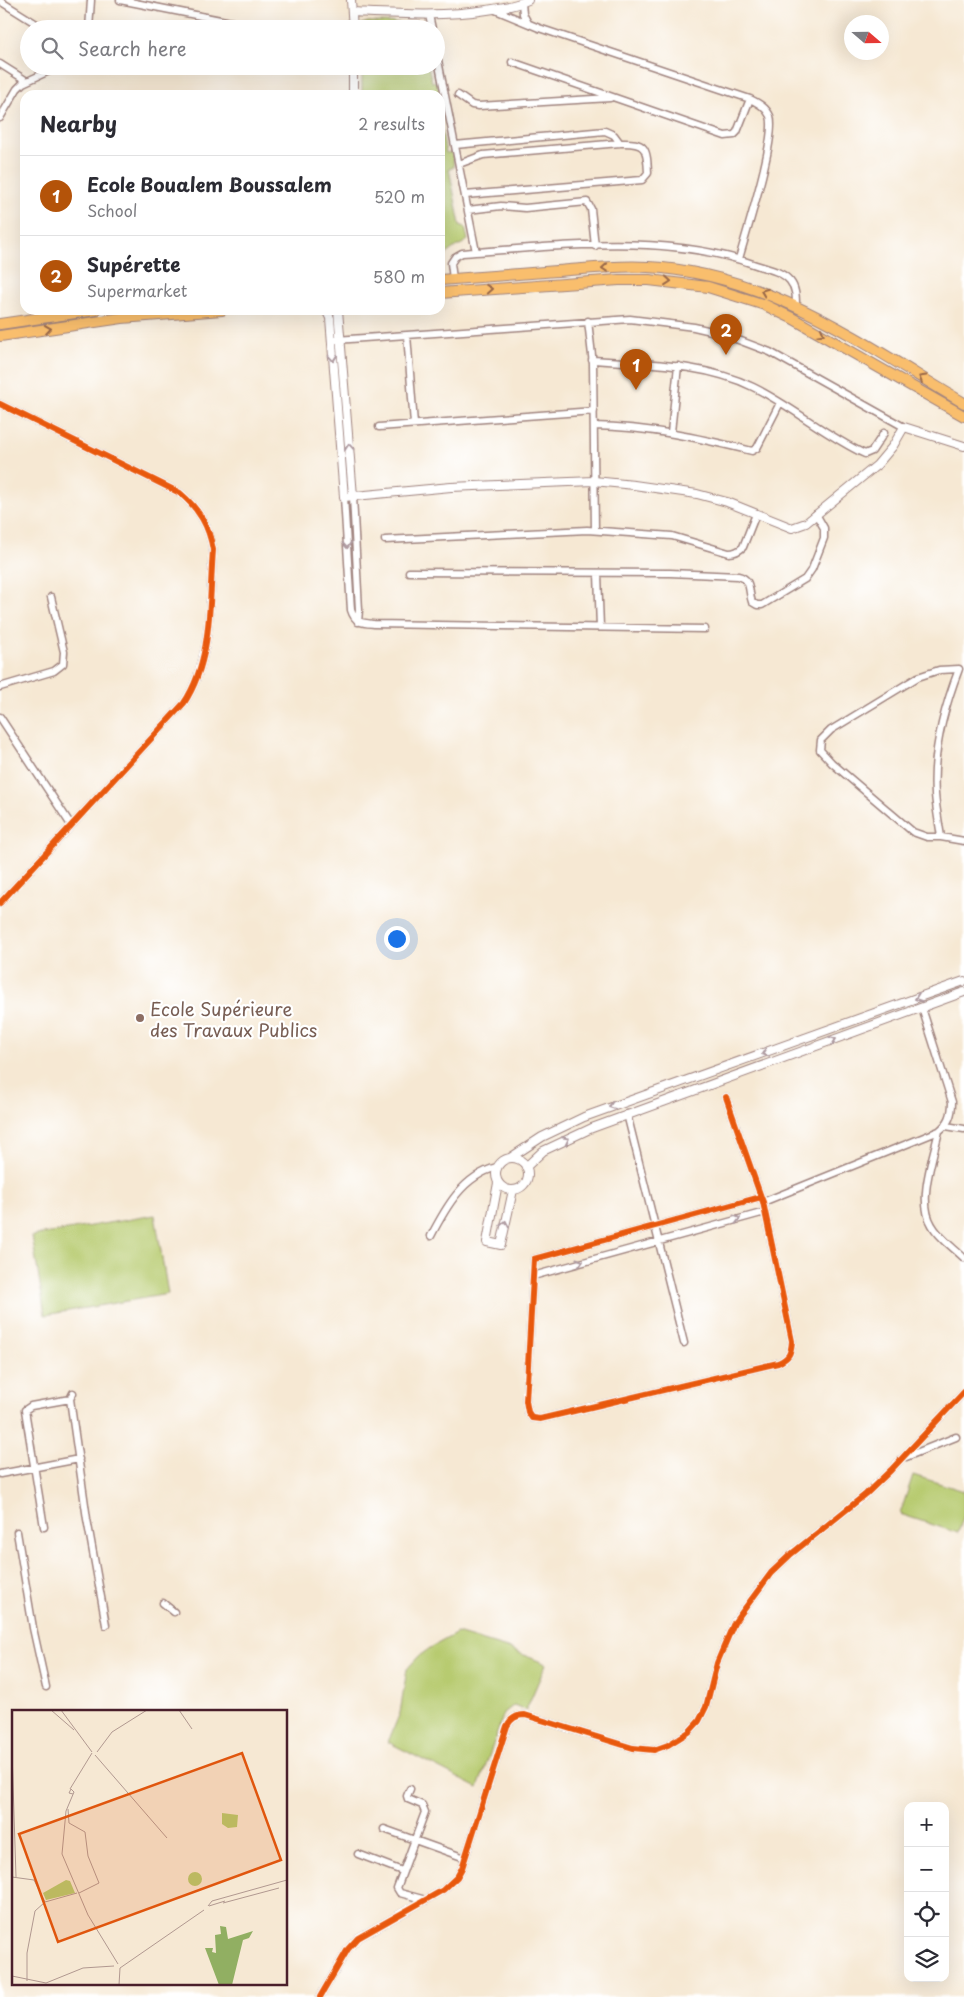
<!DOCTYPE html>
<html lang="en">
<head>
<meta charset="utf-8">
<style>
  body { margin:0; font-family:"Playpen Sans",sans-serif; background:#f2f2f3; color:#2b2b33 }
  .controls { position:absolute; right:15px; bottom:15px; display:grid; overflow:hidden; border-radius:10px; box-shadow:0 5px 20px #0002 }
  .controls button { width:45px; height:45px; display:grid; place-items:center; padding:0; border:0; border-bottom:1px solid #e1e1e2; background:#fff; color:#2b2b33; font:25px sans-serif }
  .compass { position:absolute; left:844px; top:15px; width:45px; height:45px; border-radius:50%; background:#fff; box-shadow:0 5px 20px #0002; rotate:110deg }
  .you { position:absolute; left:396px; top:938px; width:18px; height:18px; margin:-12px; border:4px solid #fff; border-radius:50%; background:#1a73e8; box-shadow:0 0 0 8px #1a73e833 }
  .badge { display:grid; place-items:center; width:32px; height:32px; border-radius:50%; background:#b45309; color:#fff; font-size:16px; font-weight:700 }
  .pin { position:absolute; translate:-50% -41px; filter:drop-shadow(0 1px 2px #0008) }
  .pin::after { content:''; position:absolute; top:26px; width:18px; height:15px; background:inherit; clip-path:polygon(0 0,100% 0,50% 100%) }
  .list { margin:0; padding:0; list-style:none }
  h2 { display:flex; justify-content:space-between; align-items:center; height:65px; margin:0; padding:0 20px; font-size:21px }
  h2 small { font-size:16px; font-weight:400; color:#7c7c81 }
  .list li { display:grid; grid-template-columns:32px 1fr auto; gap:15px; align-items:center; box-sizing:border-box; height:80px; padding:0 20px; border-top:1px solid #e1e1e2 }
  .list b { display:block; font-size:19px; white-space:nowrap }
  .list p { margin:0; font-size:16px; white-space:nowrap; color:#7c7c81 }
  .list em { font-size:16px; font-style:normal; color:#7c7c81 }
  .icon { flex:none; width:28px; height:28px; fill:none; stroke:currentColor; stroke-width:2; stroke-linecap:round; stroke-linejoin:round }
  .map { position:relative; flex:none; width:964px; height:1997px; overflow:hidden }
  .search { position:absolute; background:#fff; box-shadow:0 5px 20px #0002; left:20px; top:20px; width:425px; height:55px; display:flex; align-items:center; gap:12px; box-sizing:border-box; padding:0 18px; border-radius:28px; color:#7c7c81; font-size:19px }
  .panel { position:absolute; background:#fff; box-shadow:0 5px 20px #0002; left:20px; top:90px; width:425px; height:225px; border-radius:15px }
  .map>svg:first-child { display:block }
</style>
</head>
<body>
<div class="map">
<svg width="964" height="1997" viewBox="0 0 964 1997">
  <rect width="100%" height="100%" fill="#fff"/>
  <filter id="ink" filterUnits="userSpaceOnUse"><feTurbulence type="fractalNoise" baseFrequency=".02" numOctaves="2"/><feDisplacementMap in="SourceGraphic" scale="10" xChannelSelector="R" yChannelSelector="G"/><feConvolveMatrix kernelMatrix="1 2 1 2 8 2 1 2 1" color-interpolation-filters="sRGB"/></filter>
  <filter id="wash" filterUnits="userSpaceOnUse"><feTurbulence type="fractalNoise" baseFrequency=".0096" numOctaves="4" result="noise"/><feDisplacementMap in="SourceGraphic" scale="20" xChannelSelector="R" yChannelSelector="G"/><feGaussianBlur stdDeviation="1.12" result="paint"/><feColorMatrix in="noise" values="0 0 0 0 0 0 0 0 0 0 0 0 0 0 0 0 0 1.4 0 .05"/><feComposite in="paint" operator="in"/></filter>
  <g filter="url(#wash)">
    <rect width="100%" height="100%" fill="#f6e8d3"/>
    <path fill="#b7cb6f" stroke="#80754d" d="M368,22l55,1 1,6h-62v-5z
      M362,66h66l4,16 5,-1 4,16 -1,-2h-78z
      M440,124l6,29 6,-1 2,15 -5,2 11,56 5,2 3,13c-14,10 -22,7 -26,28h-2z
      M155,1215l13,79 -123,21 -13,-79z
      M913,1475l51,16v24l-6,18 -58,-19z
      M457,1633l50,15 39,16 -20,46 -12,-5 -10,8 -26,75 -90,-46 12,-29 7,-44 12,-13 11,-8z"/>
  </g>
  <g filter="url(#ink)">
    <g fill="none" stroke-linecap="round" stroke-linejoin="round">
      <g stroke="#a0847f" stroke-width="9">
        <path id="minor" d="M120,0l146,29
          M0,1l35,22
          M522,3l1,11 5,9
          M493,9l46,19 211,71c8,4 16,8 20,17 7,21 -24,117 -31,143
          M429,15l3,14
          M89,29l2,-29
          M436,50l40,202
          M512,62l213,74 9,-1 3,-3 13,-33
          M0,64l27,17
          M458,95l14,10 7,1 131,-8
          M0,118l17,-29 6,-6 37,-17
          M455,145l150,-14 9,4 6,8
          M459,164l24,-9 137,-12c26,-1 27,5 28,30l-6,7 -177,15
          M468,210l33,-4 24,2 62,-6 4,7 4,37
          M453,279l-2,-16 4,-6 7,-4c97,-6 201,-21 294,12 11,4 26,6 34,16 6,7 6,16 6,25
          M588,321l5,43 2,166
          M407,335l7,89
          M336,340l294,-21 64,8 26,6 50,19 134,75
          M592,360c54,4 112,3 161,27 39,19 73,49 112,67l7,-3 12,-18
          M0,404l180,89c19,16 29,33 33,57 -4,51 0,109 -29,153l-184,200
          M594,426c55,1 105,12 158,25l5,-3 23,-45
          M379,427l215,-16
          M671,432l7,-66
          M353,496l6,114 -1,12
          M344,497l7,113c4,13 11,13 23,14l331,5
          M385,540l202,-10 85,6 57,17c6,0 10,-2 14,-6l13,-33
          M409,572l261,1 68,3c14,3 10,15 14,26l5,3h5l43,-26 7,-10 12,-31v-10l-8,-14
          M598,574l2,53
          M0,687l54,-16 9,-7 1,-12 -13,-55
          M0,717l71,108
          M941,837c-2,-14 -5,-29 -6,-43 -3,-43 9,-86 24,-125l-20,1 -21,7 -87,53 -10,10 -1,10 12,13 81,69 14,5h14l23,4
          M726,1097l35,100 2,5 29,139c-1,13 -3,17 -14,22l-238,56 -8,-1 -4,-6 -2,-11 8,-142 227,-62
          M627,1114l57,229
          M946,1126l18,3
          M939,1131c-6,27 -22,70 -7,94 7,13 22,23 32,33
          M763,1202l176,-71c10,-8 13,-16 13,-29l-30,-94
          M431,1236c15,-29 32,-60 66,-69
          M533,1276l232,-64
          M73,1393l-3,6 17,120 19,106
          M906,1457l50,-20
          M0,1474l79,-15
          M44,1527l-19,-117 6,-4 39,-7
          M17,1532l16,96 13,59
          M163,1603l11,9
          M410,1789l-3,7 1,3 14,6 3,7 -28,76 3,5 26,7
          M384,1829l81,29
          M358,1854l44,17
          M320,1997l28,-48 10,-11 85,-48 14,-13 5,-9 45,-142c4,-8 10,-11 18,-11l108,33 21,2 14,-5 21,-13 10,-11 7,-14 11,-44 17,-40 37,-50 19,-18 76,-61 25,-24 73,-78"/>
      </g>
      <g stroke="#a0847f" stroke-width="10">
        <path id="tertiary" d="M351,0l2,29
          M352,12c45,2 90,5 135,-2 14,-2 28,-4 41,-10
          M353,95v-29
          M326,310l4,8 14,179 107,-10 143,-6 40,4 63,9 30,8 65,26 14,-5 71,-58 16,-19 11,-19 60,19
          M338,310l15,186
          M496 1174a16 16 0 1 1 32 0a16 16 0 1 1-32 0Z
          M510,1158l32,-21 42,-20 380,-136
          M526,1167l17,-16 49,-23 372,-136
          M498,1183l-11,59 14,3 12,-55"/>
      </g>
      <g stroke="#a0847f" stroke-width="12">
        <path id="primary" d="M440,280c39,-3 78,-6 117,-9 30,-2 60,-6 91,-4 120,6 216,77 316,136
          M440,293l179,-13h30l59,7 57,18 27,13 172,98
          M0,324l96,-14
          M0,336l122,-18 100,-8"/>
      </g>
      <use href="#minor" stroke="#fff" stroke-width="6"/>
      <use href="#tertiary" stroke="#fff" stroke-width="8"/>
      <use href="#primary" stroke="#f9be6d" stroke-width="10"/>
      <g stroke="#fff" stroke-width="9">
        <path id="cycleway" d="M0,404l180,89c19,16 29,33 33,57 -4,51 0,109 -29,153l-184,200
          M726,1097l35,100 2,5 29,139c-1,13 -3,17 -14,22l-238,56 -8,-1 -4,-6 -2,-11 8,-142 227,-62
          M320,1997l28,-48 10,-11 85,-48 14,-13 5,-9 45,-142c4,-8 10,-11 18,-11l108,33 21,2 14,-5 21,-13 10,-11 7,-14 11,-44 17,-40 37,-50 19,-18 76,-61 25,-24 73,-78"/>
      </g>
      <use href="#cycleway" stroke="#e8590c" stroke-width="6"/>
    </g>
    <defs><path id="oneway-chevron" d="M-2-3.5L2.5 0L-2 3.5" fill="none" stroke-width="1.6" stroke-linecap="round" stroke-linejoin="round" transform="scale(1.25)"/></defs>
    <g stroke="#996749">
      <use href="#oneway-chevron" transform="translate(605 268) rotate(175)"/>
      <use href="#oneway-chevron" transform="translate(668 281) rotate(5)"/>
      <use href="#oneway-chevron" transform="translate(489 289) rotate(-4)"/>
      <use href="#oneway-chevron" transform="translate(764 292) rotate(-159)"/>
      <use href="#oneway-chevron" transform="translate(48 329) rotate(-8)"/>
      <use href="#oneway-chevron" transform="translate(821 333) rotate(29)"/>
      <use href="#oneway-chevron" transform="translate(922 378) rotate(-149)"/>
    </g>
    <g stroke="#ae9aa0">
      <use href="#oneway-chevron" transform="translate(333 358) rotate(85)"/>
      <use href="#oneway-chevron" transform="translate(349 447) rotate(-95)"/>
      <use href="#oneway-chevron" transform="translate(347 545) rotate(86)"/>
      <use href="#oneway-chevron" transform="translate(918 998) rotate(160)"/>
      <use href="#oneway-chevron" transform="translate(833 1040) rotate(-20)"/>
      <use href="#oneway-chevron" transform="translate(765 1053) rotate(161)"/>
      <use href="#oneway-chevron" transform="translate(612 1106) rotate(159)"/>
      <use href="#oneway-chevron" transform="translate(566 1140) rotate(-26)"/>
      <use href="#oneway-chevron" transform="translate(737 1219) rotate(-15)"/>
      <use href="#oneway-chevron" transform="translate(505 1224) rotate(-79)"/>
      <use href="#oneway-chevron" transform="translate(580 1262) rotate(-16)"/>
    </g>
  </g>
  <circle fill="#8d6e63" stroke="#fff" stroke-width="2" cx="140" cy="1018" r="5"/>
  <g text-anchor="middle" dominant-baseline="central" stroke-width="4.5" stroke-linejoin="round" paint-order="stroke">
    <g font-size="18" fill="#785e54" stroke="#fff" text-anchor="start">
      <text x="150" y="1008">Ecole Supérieure<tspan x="150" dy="21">des Travaux Publics</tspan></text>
    </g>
  </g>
  <g transform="translate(12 1710)">
    <rect width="275" height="275" fill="#f6e8d3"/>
    <path d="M210,103l16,2 -1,12 -9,1 -6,-4zM176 169a7 7 0 1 1 14 0a7 7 0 1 1-14 0ZM54,170l4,1 5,12 -29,7 -3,-7z" fill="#b7cb6f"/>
    <path d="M208,216l6,1 2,12 25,-8 -4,7 -6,2 -11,45h-13l-14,-37h8l-1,4 4,1 -1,-18 6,-1z" fill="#91af62"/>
    <path fill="none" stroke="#b19890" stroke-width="1" d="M39,0l23,20M49,0l31,42M167,0l13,19M0,41l4,126M85,42l15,-20 35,-22M83,45l72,83M58,79l22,-36M61,84l-4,-1 2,-4 3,3 -8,19 -4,43 26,61 30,49M56,99l1,14 16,9 3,24 11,27 -20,10M0,167l22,3 11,22M211,193l56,-15M196,196l4,-5 75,-21M197,196l16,-5M108,258l84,-58M0,266l34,7 37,-15 31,-2M15,271v-28l8,-42 10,-9 32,-9M107,275l1,-17"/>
    <path fill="#e0560e" fill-opacity="0.15" stroke="#e0560e" stroke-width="2.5" d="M230,43l39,107 -223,82 -39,-108z"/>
    <rect width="275" height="275" fill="none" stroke="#4a1f2b" stroke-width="2.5"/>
  </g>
</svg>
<div class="controls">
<button>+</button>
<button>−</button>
<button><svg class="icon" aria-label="locate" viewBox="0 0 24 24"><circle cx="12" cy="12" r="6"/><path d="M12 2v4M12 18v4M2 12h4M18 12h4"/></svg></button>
<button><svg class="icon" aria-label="layers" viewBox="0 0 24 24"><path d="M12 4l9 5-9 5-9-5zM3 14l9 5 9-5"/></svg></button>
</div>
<svg class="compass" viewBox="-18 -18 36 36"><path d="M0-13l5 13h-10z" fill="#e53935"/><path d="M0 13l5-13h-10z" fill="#7c7c81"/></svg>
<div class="you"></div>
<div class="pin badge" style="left:636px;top:390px">1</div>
<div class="pin badge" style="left:726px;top:355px">2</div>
<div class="search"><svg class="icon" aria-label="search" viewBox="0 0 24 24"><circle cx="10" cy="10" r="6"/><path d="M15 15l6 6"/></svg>Search here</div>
<section class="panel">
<h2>Nearby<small>2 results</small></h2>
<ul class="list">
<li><span class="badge">1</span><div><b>Ecole Boualem Boussalem</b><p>School</p></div><em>520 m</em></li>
<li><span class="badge">2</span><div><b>Supérette</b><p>Supermarket</p></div><em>580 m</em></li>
</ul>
</section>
</div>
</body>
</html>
